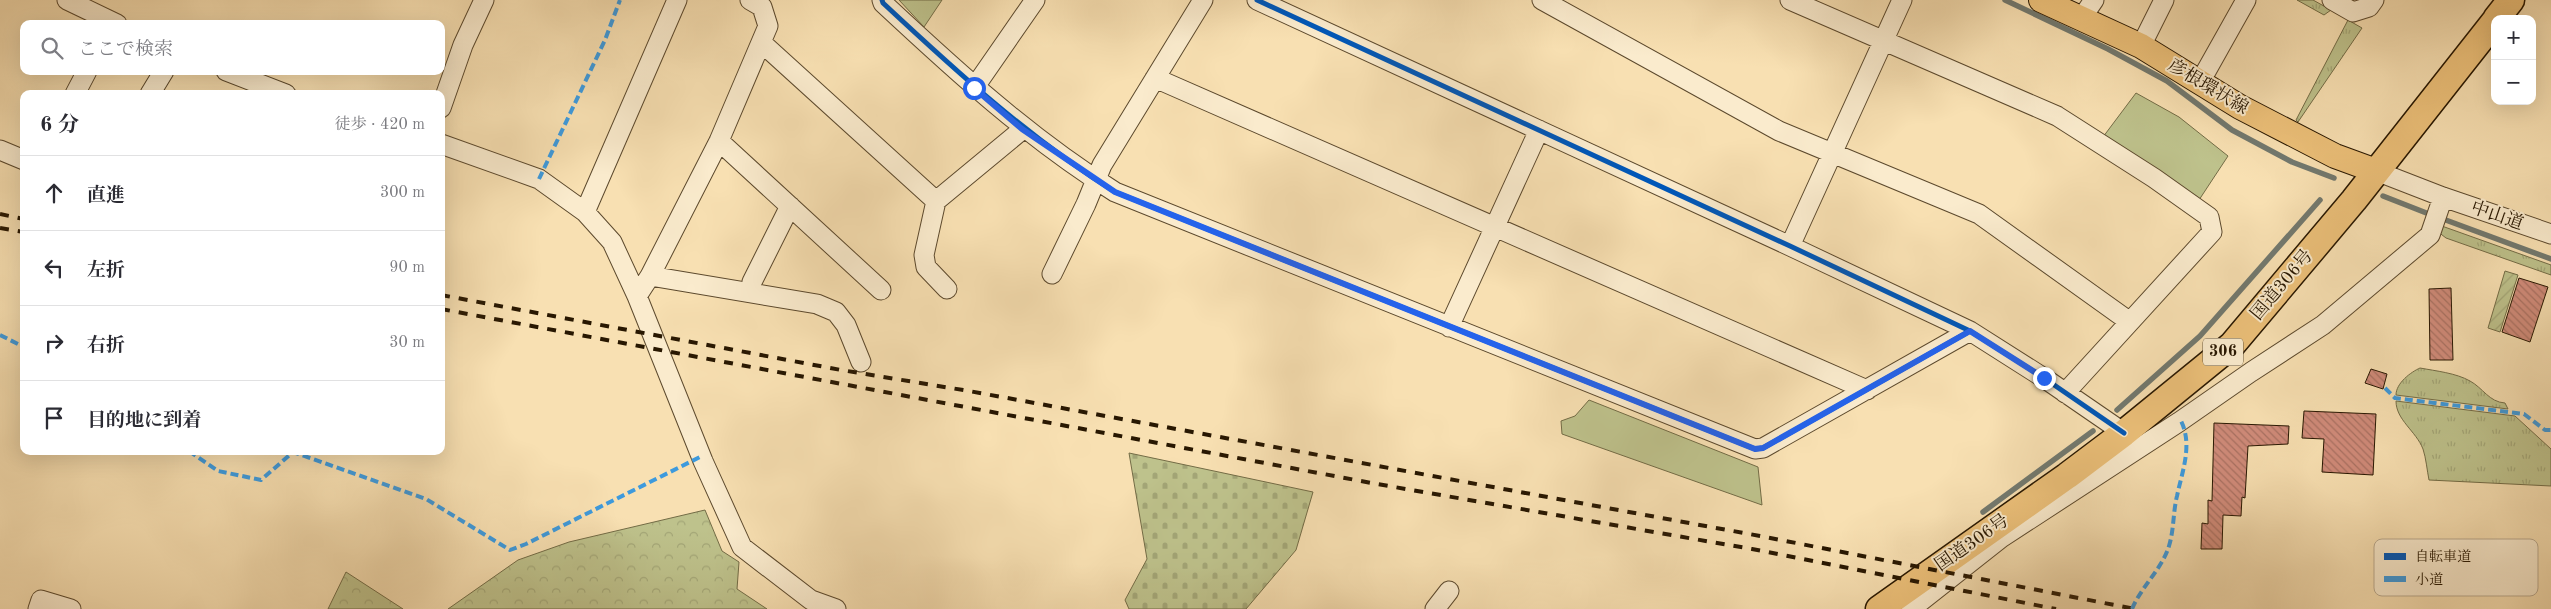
<!DOCTYPE html>
<html lang="ja">
<head>
<meta charset="utf-8">
<style>
  body { margin:0; font-family:"Old Standard TT","Noto Serif JP",serif; background:#f7f7f7; color:#2b2b33 }
  .controls { position:absolute; right:15px; top:15px; display:grid; overflow:hidden; border-radius:10px; box-shadow:0 5px 20px #0002 }
  .controls button { width:45px; height:45px; display:grid; place-items:center; padding:0; border:0; border-bottom:1px solid #e1e1e2; background:#fff; color:#2b2b33; font:25px sans-serif }
  .stop { position:absolute; width:15px; height:15px; margin:-11px; border:4px solid #2563eb; border-radius:50%; background:#fff }
  .stop.end { background:#2563eb; border-color:#fff; box-shadow:0 1px 5px #0008 }
  .list { margin:0; padding:0; list-style:none }
  h2 { display:flex; justify-content:space-between; align-items:center; height:65px; margin:0; padding:0 20px; font-size:21px }
  h2 small { font-size:16px; font-weight:400; color:#7c7c81 }
  .list li { display:grid; grid-template-columns:32px 1fr auto; gap:15px; align-items:center; box-sizing:border-box; height:75px; padding:0 20px; border-top:1px solid #e1e1e2 }
  .list b { display:block; font-size:19px; white-space:nowrap }
  .list em { font-size:16px; font-style:normal; color:#7c7c81 }
  .icon { flex:none; width:28px; height:28px; fill:none; stroke:currentColor; stroke-width:2; stroke-linecap:round; stroke-linejoin:round }
  .map { position:relative; flex:none; width:2551px; height:609px; overflow:hidden }
  .search { position:absolute; background:#fff; box-shadow:0 5px 20px #0002; left:20px; top:20px; width:425px; height:55px; display:flex; align-items:center; gap:12px; box-sizing:border-box; padding:0 18px; border-radius:10px; color:#7c7c81; font-size:19px }
  .panel { position:absolute; background:#fff; box-shadow:0 5px 20px #0002; left:20px; top:90px; width:425px; height:365px; border-radius:10px }
  .map>svg:first-child { display:block }
</style>
</head>
<body>
<div class="map">
<svg width="2551" height="609" viewBox="0 0 2551 609">
  <defs>
    <pattern id="grass-tufts" width="24" height="20" patternUnits="userSpaceOnUse" patternTransform="scale(1.25)"><rect width="24" height="20" fill="#bec28c"/><path d="M3 7l-1-3M5 7V3M7 7l1-3M15 17l-1-3M17 17v-4M19 17l1-3" fill="none" stroke="#a3a677"/></pattern>
    <pattern id="forest-crowns" width="20" height="18" patternUnits="userSpaceOnUse" patternTransform="scale(1.25)"><rect width="20" height="18" fill="#bec28c"/><path d="M2 6a3 3 0 1 1 6 0M12 15a3 3 0 1 1 6 0" fill="none" stroke="#a3a677"/></pattern>
    <pattern id="cemetery-stones" width="16" height="16" patternUnits="userSpaceOnUse" patternTransform="scale(1.25)"><rect width="16" height="16" fill="#bec28c"/><path d="M2 7V4a2 2 0 0 1 4 0v3zM10 15v-3a2 2 0 0 1 4 0v3z" fill="#a3a677"/></pattern>
    <pattern id="garden-furrows" width="10" height="10" patternUnits="userSpaceOnUse" patternTransform="scale(1.25)"><rect width="10" height="10" fill="#bec28c"/><path d="M-1 1l2-2M0 10L10 0M9 11l2-2" fill="none" stroke="#a3a677"/></pattern>
    <pattern id="building-back-hatch" width="6" height="6" patternUnits="userSpaceOnUse" patternTransform="scale(1.25)"><rect width="6" height="6" fill="#d08b7a"/><path d="M-1 5l2 2M0 0l6 6M5-1l2 2" fill="none" stroke="#a97162"/></pattern>
  </defs>
  <rect width="100%" height="100%" fill="#f8e0b2"/>
  <filter id="stains"><feTurbulence type="fractalNoise" baseFrequency=".004" numOctaves="4"/><feColorMatrix values="0 0 0 0 .2 0 0 0 0 .09 0 0 0 0 .02 0 0 0 .5 -.17"/></filter>
  <radialGradient id="worn" r=".72"><stop offset=".6" stop-color="#630" stop-opacity="0"/><stop offset="1" stop-color="#630" stop-opacity=".3"/></radialGradient>
  <path fill="url(#grass-tufts)" stroke="#736c46" d="M2297,0h16l18,10 -7,5z
    M2348,20l14,8 -64,94 -2,-2z
    M2439,225l112,40v10l-105,-37 -9,-7z
    M2420,368c16,3 36,5 50,13 13,7 19,21 35,22l3,6 -112,-14c0,-12 15,-23 24,-27z
    M2396,401l119,15 36,33v37l-122,-6c-2,-10 -3,-22 -6,-31 -7,-18 -27,-29 -27,-48z"/>
  <path fill="url(#forest-crowns)" stroke="#736c46" d="M705,510l17,41 17,11 -2,27 30,20h-319l70,-49 51,-18z
    M346,572l57,37h-75z"/>
  <path fill="url(#cemetery-stones)" stroke="#736c46" d="M1129,453l184,39 -17,58 -50,59h-117l-4,-9 22,-41z"/>
  <path fill="#bec28c" stroke="#736c46" d="M899,0h43l-18,27z
    M2136,93l43,24 49,39 -29,44 -96,-63z
    M1589,400l169,67 4,38 -200,-71 -1,-13 14,-5z"/>
  <path fill="url(#garden-furrows)" stroke="#736c46" d="M2505,271l13,4 -18,57 -12,-4z"/>
  <g fill="none" stroke-linecap="round" stroke-linejoin="round">
    <path stroke="#72796f" stroke-width="5.5" d="M2005,0l103,49 59,32 65,49 60,32 42,16
      M2383,196l46,18
      M2443,219l108,40
      M2117,410l83,-74 120,-136
      M1983,512l110,-81"/>
  </g>
  <path fill="url(#building-back-hatch)" stroke="#281701" d="M2519,278l29,9 -18,55 -28,-10z
    M2451,288l2,72h-23l-1,-71z
    M2371,369l16,5 -4,15 -18,-6z
    M2304,411l72,3 -3,61 -51,-3 2,-33 -22,-1z
    M2214,423l75,3 -1,18 -40,2 -3,52 -3,-1 -1,19 -18,-1 -1,34h-21l1,-26 6,1v-24l4,1z"/>
  <g fill="none" stroke-linecap="round" stroke-linejoin="round">
    <g stroke="#5c492d" stroke-width="21">
      <path id="minor" d="M67,0l50,24
        M882,0l1,3c74,69 146,135 232,189l640,257 8,-1 207,-117
        M1257,0l533,246 180,85 74,47 80,55
        M1542,0l237,131 200,83 151,108
        M1790,0l267,116 97,62 55,39 3,15 -147,161
        M2332,0l21,12 16,-5 5,-7
        M2081,19l13,-19
        M762,43l174,158 87,-72
        M2141,46l23,-46
        M226,71l60,23
        M1155,78l712,312
        M2200,82l46,-82
        M974,88l61,-88
        M75,94l12,-23
        M150,94l14,-23
        M441,108l22,-63 21,-45
        M719,141l162,149
        M441,144l98,35 46,33 27,30 25,54 66,165 39,86 69,53 25,9
        M0,150l24,10
        M2376,171l67,26 108,37
        M936,201l-12,54 2,12 21,22
        M585,212l92,-212
        M1790,246l112,-246
        M1052,274l34,-70 16,-39 101,-165
        M650,276l167,28 19,8 10,13 15,37
        M752,282l38,-76
        M637,296l13,-20 69,-135 49,-115 -6,-19 -12,-7
        M1449,327l90,-197
        M38,609l3,-9 30,9
        M1435,609l14,-18
        M1911,609l90,-71 178,-116 72,-50 72,-47 107,-90 13,-38"/>
    </g>
    <g stroke="#281701" stroke-width="26">
      <path id="major" d="M2041,0l100,46 99,61 95,49 41,15"/>
    </g>
    <g stroke="#281701" stroke-width="29">
      <path id="highway" d="M2496,19l15,-19
        M1879,609l188,-133 57,-43 108,-88 122,-145 141,-179"/>
    </g>
    <use href="#minor" stroke="#faebcd" stroke-width="19"/>
    <use href="#major" stroke="#ecc079" stroke-width="24"/>
    <use href="#highway" stroke="#ecc079" stroke-width="26"/>
    <path stroke="#281701" stroke-width="4" stroke-dasharray="9 9" stroke-linecap="butt" d="M0,214l24,5
      M0,228l24,4
      M441,295l400,75 128,21 791,145 375,73
      M441,309l936,175 375,65 304,60"/>
    <path stroke="#3d9add" stroke-width="4" stroke-dasharray="8 4" stroke-linecap="butt" d="M539,179l66,-139 15,-40
      M0,335l24,12
      M2385,388l10,10 129,16 21,16h6
      M189,451l29,20 43,9 32,-28 133,47 84,51 16,-6 176,-88
      M2132,609c9,-22 30,-40 37,-63 5,-16 4,-34 8,-50 5,-24 16,-51 4,-75"/>
    <g stroke="#faebcd" stroke-width="8">
      <path id="cycleway" d="M882,0l1,3c74,69 146,135 232,189l640,257 8,-1 207,-117
        M1257,0l533,246 180,85 74,47 80,55"/>
    </g>
    <use href="#cycleway" stroke="#0057b8" stroke-width="5"/>
  </g>
  <g fill="none" stroke-linecap="round" stroke-linejoin="round">
    <path stroke="#2563eb" stroke-width="6" d="M974,88l48,41 93,63 640,257 8,-1 207,-117 74,47"/>
  </g>
  <g text-anchor="middle" dominant-baseline="central" stroke-width="4" stroke-linejoin="round" paint-order="stroke">
    <rect fill="#faebcd" stroke="#67573e" stroke-width="1" x="2203" y="338.5" width="40" height="27" rx="4"/>
    <g font-size="16" font-weight="bold" fill="#281701">
      <text x="2223" y="352">306</text>
    </g>
    <g font-size="18" fill="#281701" stroke="#faebcd">
      <text transform="translate(2208 87) rotate(31)">彦根環状線</text>
      <text transform="translate(2497 216) rotate(19)">中山道</text>
      <text transform="translate(2282 285) rotate(-50)">国道306号</text>
      <text transform="translate(1972 543) rotate(-35)">国道306号</text>
    </g>
  </g>
  <rect x="2374" y="539" width="164" height="57" rx="8" fill="#faebcd" stroke="#bbab90" stroke-width="1"/>
  <rect x="2384" y="553" width="22" height="7" fill="#0057b8"/>
  <rect x="2384" y="576" width="22" height="6" fill="#3d9add"/>
  <g font-size="14" fill="#281701">
    <text x="2415" y="561">自転車道</text>
    <text x="2415" y="584">小道</text>
  </g>
  <rect width="100%" height="100%" filter="url(#stains)"/>
  <rect width="100%" height="100%" fill="url(#worn)"/>
</svg>
<div class="controls">
<button>+</button>
<button>−</button>
</div>
<div class="stop" style="left:974px;top:88px"></div>
<div class="stop end" style="left:2044px;top:378px"></div>
<div class="search"><svg class="icon" aria-label="search" viewBox="0 0 24 24"><circle cx="10" cy="10" r="6"/><path d="M15 15l6 6"/></svg>ここで検索</div>
<section class="panel">
<h2>6 分<small>徒歩 · 420 m</small></h2>
<ul class="list">
<li><svg class="icon" aria-label="ahead" viewBox="0 0 24 24"><path d="M12 20V5M6 11l6-6 6 6"/></svg><div><b>直進</b></div><em>300 m</em></li>
<li><svg class="icon" aria-label="left" viewBox="0 0 24 24"><path d="M17 20v-9H6M10 6l-5 5 5 5"/></svg><div><b>左折</b></div><em>90 m</em></li>
<li><svg class="icon" aria-label="right" viewBox="0 0 24 24"><path d="M7 20v-9h11M14 6l5 5-5 5"/></svg><div><b>右折</b></div><em>30 m</em></li>
<li><svg class="icon" aria-label="arrive" viewBox="0 0 24 24"><path d="M6 21V4h12l-3 4 3 4H6"/></svg><div><b>目的地に到着</b></div></li>
</ul>
</section>
</div>
</body>
</html>
